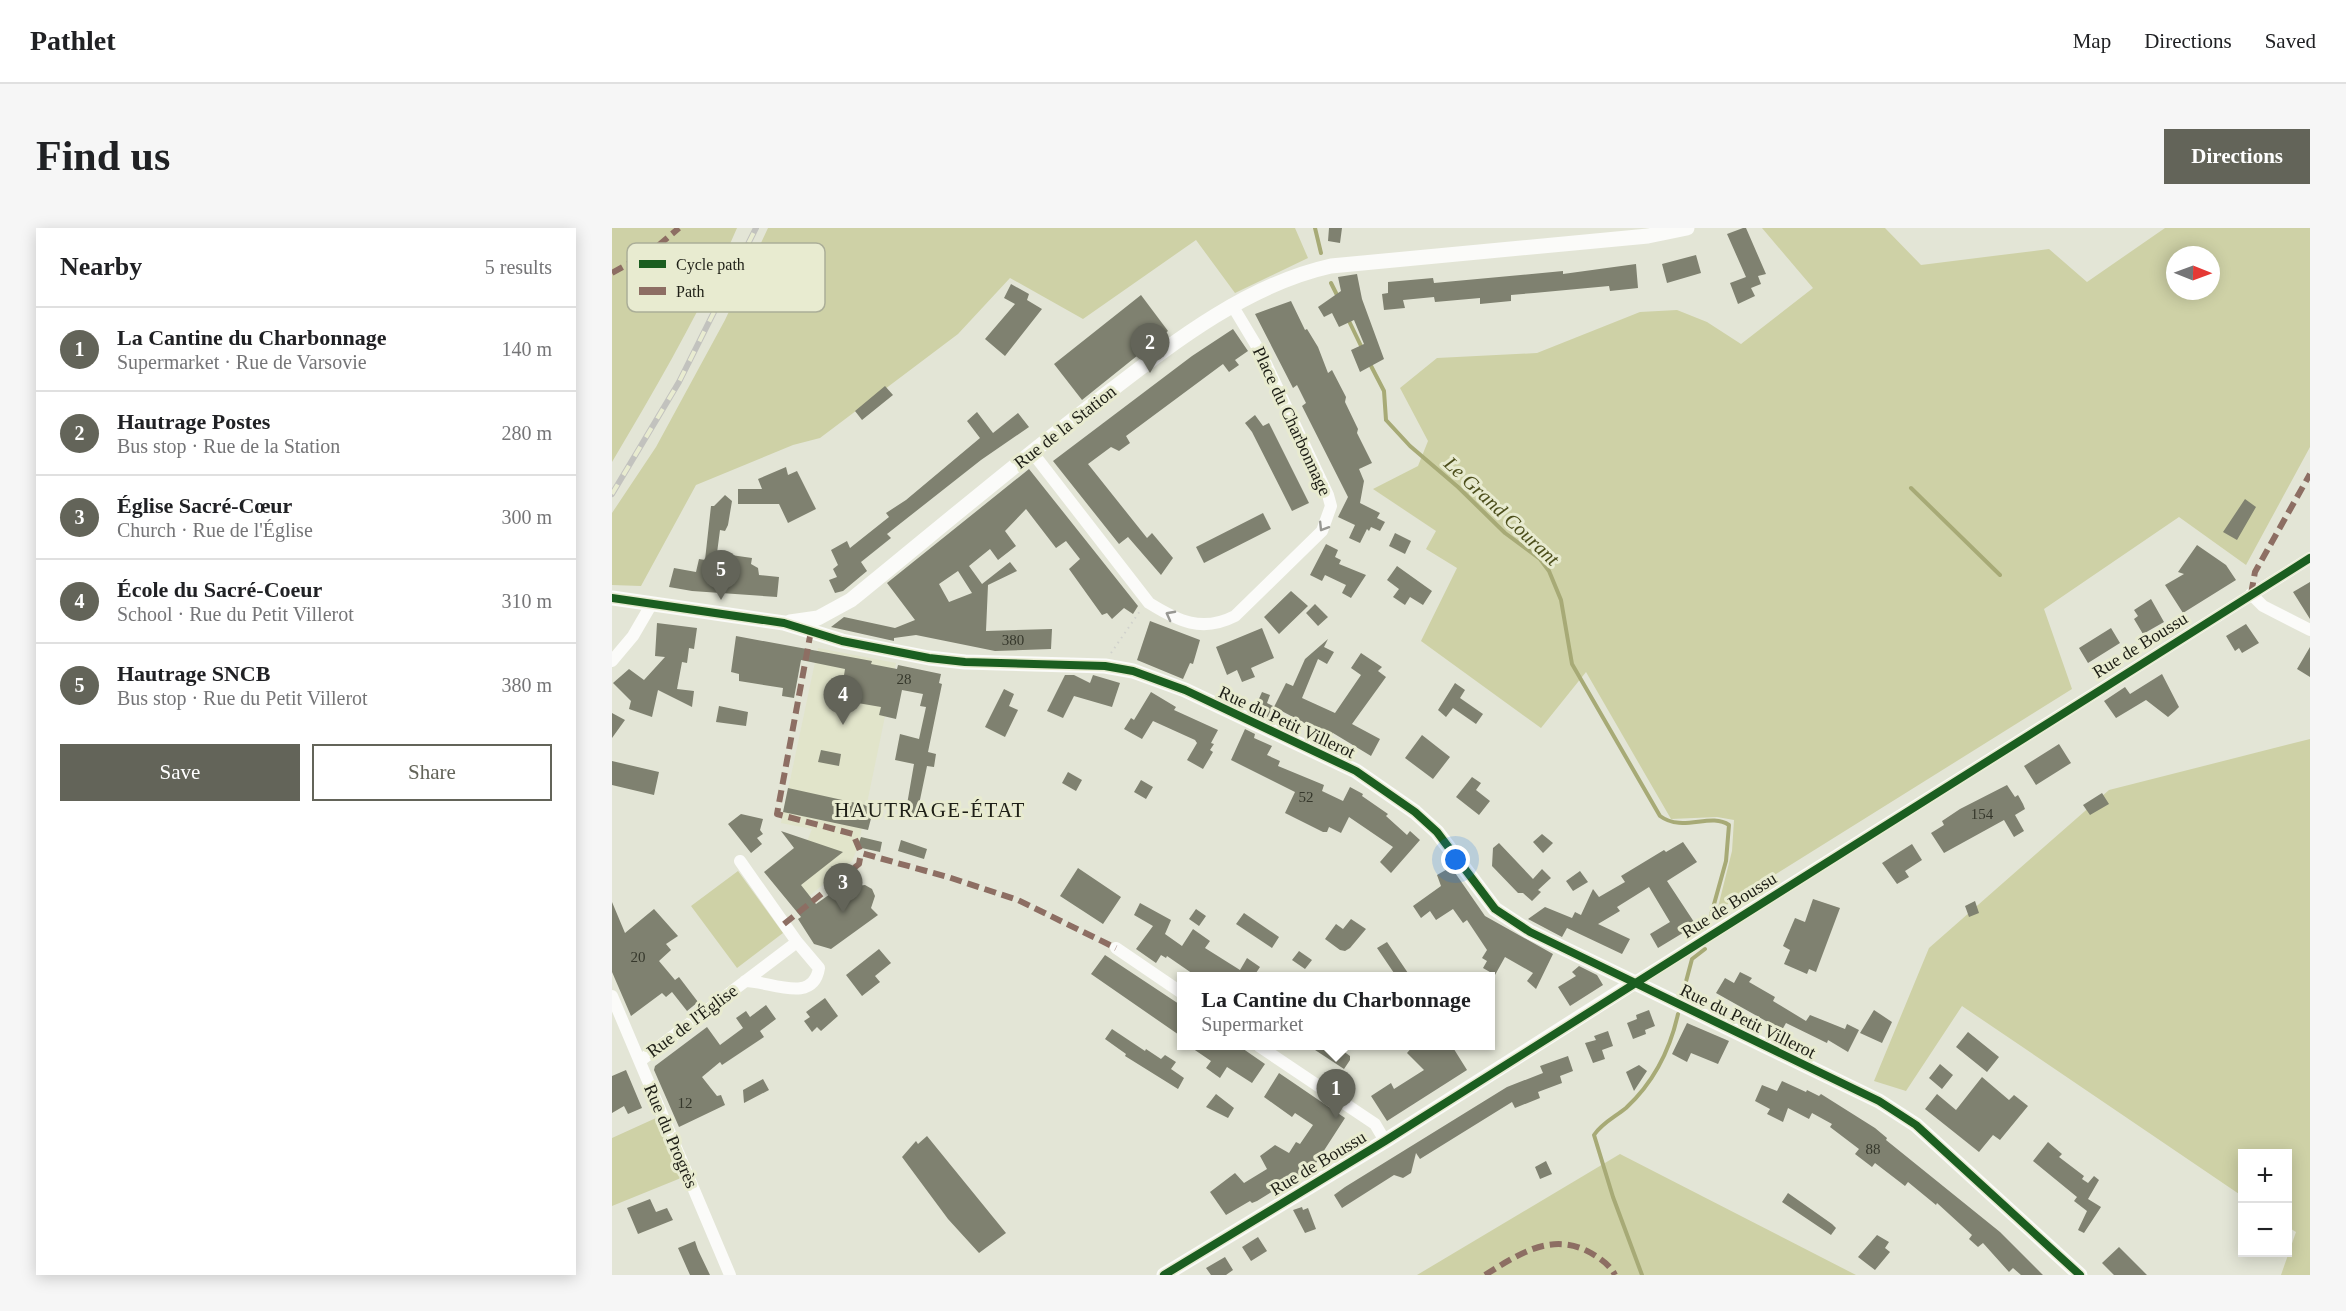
<!DOCTYPE html>
<html lang="en">
<head>
<meta charset="utf-8">
<style>
  body { margin:0; font-family:Georgia,serif; background:#f6f6f6; color:#202124 }
  .controls { position:absolute; right:18px; bottom:18px; display:grid; overflow:hidden; border-radius:0px; box-shadow:0 3px 15px #0003 }
  .controls button { width:54px; height:54px; display:grid; place-items:center; padding:0; border:0; border-bottom:2px solid #e0e0e0; background:#fff; color:#202124; font:30px sans-serif }
  .compass { position:absolute; left:1554px; top:18px; width:54px; height:54px; border-radius:50%; background:#fff; box-shadow:0 3px 15px #0003; rotate:91deg }
  .you { position:absolute; left:844px; top:632px; width:21px; height:21px; margin:-15px; border:4px solid #fff; border-radius:50%; background:#1a73e8; box-shadow:0 0 0 9px #1a73e833 }
  .badge { display:grid; place-items:center; width:39px; height:39px; border-radius:50%; background:#636459; color:#fff; font-size:20px; font-weight:700 }
  .pin { position:absolute; translate:-50% -50px; filter:drop-shadow(0 2px 3px #0008) }
  .pin::after { content:''; position:absolute; top:32px; width:21px; height:18px; background:inherit; clip-path:polygon(0 0,100% 0,50% 100%) }
  .popup { position:absolute; left:565px; top:744px; width:318px; height:78px; box-sizing:border-box; display:grid; place-content:center; border-radius:0px; background:#fff; filter:drop-shadow(0 2px 4px #0005); font-size:20px; white-space:nowrap; color:#757577 }
  .popup b { font-size:22px; color:#202124 }
  .popup::after { content:''; position:absolute; left:50%; top:100%; margin-left:-12px; border:12px solid transparent; border-top-color:#fff }
  .list { margin:0; padding:0; list-style:none }
  h2 { display:flex; justify-content:space-between; align-items:center; height:78px; margin:0; padding:0 24px; font-size:26px }
  h2 small { font-size:20px; font-weight:400; color:#757577 }
  .list li { display:grid; grid-template-columns:39px 1fr auto; gap:18px; align-items:center; box-sizing:border-box; height:84px; padding:0 24px; border-top:2px solid #e0e0e0 }
  .list b { display:block; font-size:22px; white-space:nowrap }
  .list p { margin:0; font-size:20px; white-space:nowrap; color:#757577 }
  .list em { font-size:20px; font-style:normal; color:#757577 }
  .actions { display:flex; gap:12px; padding:18px 24px }
  .actions a { flex:1; padding:14px 0; border:2px solid #636459; border-radius:0px; text-align:center; font-size:21px; color:#636459 }
  .actions .main { background:#636459; color:#fff }
  .map { position:relative; flex:none; width:1698px; height:1047px; overflow:hidden; border-radius:0px }
  header { display:flex; align-items:center; gap:36px; box-sizing:border-box; height:84px; padding:0 30px; background:#fff; border-bottom:2px solid #e0e0e0 }
  header strong { font-size:28px }
  nav { display:flex; gap:33px; margin-inline-start:auto; font-size:21px }
  .intro { display:flex; align-items:center; justify-content:space-between; box-sizing:border-box; height:144px; padding:0 36px }
  h1 { margin:0; font-size:42px }
  .button { padding:15px 27px; border-radius:0px; background:#636459; color:#fff; font-size:21px; font-weight:700 }
  main { display:flex; gap:36px; padding:0 36px }
  aside { flex:1; background:#fff; border-radius:0px; box-shadow:0 3px 15px #0003 }
  .map>svg:first-child { display:block }
</style>
</head>
<body>
<header>
<strong>Pathlet</strong>
<nav><a>Map</a><a>Directions</a><a>Saved</a></nav>
</header>
<div class="intro"><h1>Find us</h1><a class="button">Directions</a></div>
<main>
<aside>
<h2>Nearby<small>5 results</small></h2>
<ul class="list">
<li><span class="badge">1</span><div><b>La Cantine du Charbonnage</b><p>Supermarket · Rue de Varsovie</p></div><em>140 m</em></li>
<li><span class="badge">2</span><div><b>Hautrage Postes</b><p>Bus stop · Rue de la Station</p></div><em>280 m</em></li>
<li><span class="badge">3</span><div><b>Église Sacré-Cœur</b><p>Church · Rue de l'Église</p></div><em>300 m</em></li>
<li><span class="badge">4</span><div><b>École du Sacré-Coeur</b><p>School · Rue du Petit Villerot</p></div><em>310 m</em></li>
<li><span class="badge">5</span><div><b>Hautrage SNCB</b><p>Bus stop · Rue du Petit Villerot</p></div><em>380 m</em></li>
</ul>
<div class="actions"><a class="main">Save</a><a>Share</a></div>
</aside>
<div class="map">
<svg width="1698" height="1047" viewBox="0 0 1698 1047">
  <rect width="100%" height="100%" fill="#e3e5d6"/>
  <path fill="#e1e4ca" d="M206,420l78,15 -38,184 -6,14 -43,35 -30,-36 29,-21 4,-10 -31,-6z"/>
  <path fill="#ced1a6" fill-rule="evenodd" d="M0,0h125c-35,81 -80,158 -125,234z
    M156,0h527l13,30 -73,35 -39,-53 -113,79 -73,-41 -52,56 -138,104 -27,7 -97,40 -55,101 -29,-1v-72l44,-66 69,-127z
    M1150,0h123l36,37 128,-16 38,33 78,-54h145v219l-64,118 -67,-48 -135,92 28,80 -355,222 15,-60 2,-31 -17,-3 -46,2 -85,-147 -45,56 -120,-87 36,-73 -31,-19 10,-18 -63,-42 45,-23 10,-25 -28,-53 37,-30 100,-5 103,-41 37,-2 30,12 34,22 72,-56zM1563,27h36v36h-36z
    M1698,511v536h-29l15,-43 -8,-5v-73h-46v42l-280,-190 -56,85 -32,-10 55,-133 180,-158z
    M126,643l45,62 -46,35 -46,-62z
    M44,890l25,60 -69,28v-68z
    M1008,926l236,121h-439z"/>
  <g fill="none" stroke-linecap="round" stroke-linejoin="round">
    <path stroke="#a7aa76" stroke-width="4" d="M703,0l6,25
      M719,55l8,16
      M736,91l15,31
      M757,134l15,29 2,29 24,26 48,41 47,46 35,26 9,12 12,29 11,64 88,152c23,17 50,-4 69,9l-3,36 -15,54
      M1299,260l89,87
      M1072,761l8,-30 13,-10
      M1030,1047l-29,-78 -19,-62c8,-12 21,-18 32,-27 27,-25 44,-58 52,-94"/>
  </g>
  <path fill="#7f8170" fill-rule="evenodd" d="M717,0h13l-2,15 -12,-2z
    M1131,0h3l20,46 -8,2 3,8 -10,4 4,8 -17,8 -8,-21 16,-6 -19,-43z
    M1084,27l5,18 -34,10 -5,-19z
    M1024,36l2,24 -28,3 -1,-5 -75,7 -23,2v6l-31,3v-6l-45,4 -1,-5 -31,3 2,8 -21,2 -2,-16 6,-1v-11l45,-4 1,5 129,-12v3z
    M745,46l5,25 22,60 -24,13 -9,-22 13,-6 -10,-24 -15,7 -7,-14 -8,4 -6,-10 23,-16 -3,-14z
    M399,56l18,10 -2,6 15,9 -37,47 -20,-17 30,-35 -11,-6z
    M529,67l27,36 -86,69 -28,-36z
    M679,73l14,29 2,-1 11,18 10,26 4,-3 14,27 -1,5 13,27 -1,4 15,30 -13,6 5,12 -4,22 20,10 -3,5 8,4 -5,9 -9,-4 -2,4 -2,-2 -7,14 -11,-5 6,-13 -17,-8 10,-20 -46,-91 4,-3 -9,-18 -4,3 -38,-74z
    M621,101l15,22 -13,9 4,5 -10,7 -6,-8 -97,72 4,7 -11,8 -8,-4 -23,17 59,74 5,-5 21,25 -12,17 -33,-38 -9,7 -66,-83 139,-105z
    M273,158l8,9 -31,25 -7,-9z
    M365,184l16,21 25,-20 11,14 -48,33 -94,74 4,4 -30,24 6,9 -24,20 -8,2 -6,-13 8,-3 -4,-8 5,-4 -7,-15 16,-9 3,7 39,-31 -3,-4 20,-13 74,-62 -13,-17z
    M643,187l8,11 6,-3 40,80 -17,8 -40,-79 -7,-9z
    M174,239l2,8 9,-4 19,38 -28,14 -9,-19h-41v-15h24l-4,-10z
    M417,241l109,137 -5,8 -9,-6 -12,11 -5,-6 -5,2 -33,-46 11,-10 -14,-18 -10,7 -30,-39 -21,22 11,15 -18,14 -8,-11 -21,17 13,18 28,-22 7,9 -29,14 -2,46 66,-2 -1,20 -56,2 -79,-16 -22,3v3l-63,-14 13,-10 51,11 20,-8 -28,-37zM346,343l14,22 -23,9 -10,-18z
    M113,267l7,6 -4,24 -3,6 -5,-1 -3,23 35,5 -1,6 7,4 1,7 20,2 -2,20 -85,-6 -23,-4 5,-19 22,4 3,-13 6,1 6,-54h3z
    M1633,271l11,8 -19,33 -14,-8z
    M651,285l8,16 -67,34 -8,-16z
    M783,305l16,8 -6,13 -16,-8z
    M714,316l12,6 -3,7 6,3 -2,4 27,11 -15,23 -9,-5 4,-8 -21,-10 -3,6 -12,-6z
    M1585,317l29,20 10,15 -53,33 -18,-28 19,-11 -6,-2z
    M785,338l35,25 -9,14 -13,-8 -5,8 -12,-8 6,-8 -12,-9z
    M1698,354v37l-17,-27z
    M679,363l17,15 -29,28 -15,-17z
    M1539,371l13,23 -21,12 -9,-15 4,-3 -4,-6z
    M703,376l13,13 -10,9 -12,-13z
    M538,393l50,19 -7,24 -3,-1 -7,16 -46,-19z
    M45,395l40,5 -3,21 -5,-1 -2,15 -5,-1 -5,27 17,2 -2,16 -34,-17 -6,27 -23,-8 2,-8 -18,-18 16,-14 15,11 21,-23 -10,-1z
    M1634,396l13,19 -17,10 -3,-5 -4,3 -9,-15z
    M650,400l12,30 -23,10 4,9 -13,5 -5,-12 -10,5 -11,-28z
    M1499,400l9,15 -32,20 -9,-15z
    M124,408l136,25 -1,3 26,5 1,-4 43,9 -2,9 3,1 -14,68 8,2 -2,13 -7,-1 -11,53 -11,-3 9,-52 -19,-4 5,-26 19,5 7,-32 -6,-1 3,-12 -21,-4 -6,29 -17,-4 2,-8 -41,-7 5,-31 -44,-9 -7,38 -12,-2 1,-8 -44,-7v-7l-8,-2z
    M716,411l-4,8 10,5 -7,12 -9,-5 -16,39 33,15 26,-38 -10,-7 10,-15 21,14 -4,4 8,6 -34,47 28,15 -9,17 -38,-23 -2,4 -57,-30 12,-24 7,3 12,-27z
    M1698,419v30l-13,-8z
    M1550,446l17,33 -4,4 -7,6 -22,-17 -30,18 -12,-17 21,-14 5,7z
    M453,447h9l16,8 3,-8 27,8 -8,24 -38,-11 -11,22 -16,-7z
    M843,455l10,7 -5,8 23,16 -7,10 -23,-16 -7,9 -8,-7z
    M392,461l10,5 -5,12 9,4 -13,27 -20,-10z
    M539,464l25,15 -2,3 44,20 -7,13 3,1 -4,6 3,2 -10,17 -16,-9 10,-17 -2,-3 -42,-19 -11,18 -18,-10 7,-11 3,2z
    M650,464l8,3 -3,8 6,3 -6,12 -14,-6z
    M107,478l29,6 -2,14 -30,-4z
    M0,485l13,7 -13,18z
    M633,501l10,5 -1,4 18,8 -5,9 13,6 -2,5 46,19 -2,6 21,10 7,-14 13,7 -1,2 26,18 -2,2 21,19 3,-4 10,9 -29,33 -11,-11 13,-15 -44,-30 -8,16 -12,-6 -2,5h-4l-38,-19 10,-21 -64,-32z
    M810,507l28,22 -17,22 -28,-21z
    M1447,516l12,19 -35,22 -12,-19z
    M209,522l20,4 -2,12 -21,-4z
    M0,533l47,11 -5,23 -42,-10z
    M456,544l14,8 -6,11 -14,-8z
    M860,549l9,6 -5,7 14,11 -11,14 -23,-18z
    M529,552l12,7 -7,12 -12,-7z
    M1395,557l8,12 3,-2 5,9 2,5 -10,6 9,16 -10,6 -10,-17 -60,33 -13,-20 13,-8 -2,-4 18,-12z
    M176,560l86,19 -6,23 -85,-18z
    M1490,565l7,11 -19,11 -7,-10z
    M129,586l22,5 -3,11 3,4 -6,4 5,6 -11,9 -23,-29z
    M169,603l62,21 -42,33 15,19 24,-17 -2,-3 10,-8 8,10 9,-1 7,4 3,7 -4,12 7,7 -47,34 -17,-5 -16,-25 3,-2 -37,-45 30,-24z
    M930,606l11,9 -10,10 -10,-11z
    M249,609l21,5 -2,10 -23,-5z
    M289,612l26,9 -3,10 -26,-8z
    M1071,614l14,20 -30,19 29,44 -38,23 -8,-14 20,-12 -21,-35 -32,20 3,4 -22,13 32,15 -8,15 -55,-26 -5,9 -34,-18 17,-12 27,11 3,-6 6,3 12,-26 6,8 26,-15 -4,-6 43,-26 2,2z
    M887,615l34,36 9,-10 9,9 -13,12 3,2 -9,9 -9,-8h-5l-26,-27 1,-18z
    M1300,616l10,16 -17,11 4,6 -12,7 -15,-21z
    M839,639l34,49 68,38 -17,35 -9,-8 6,-8 -28,-16 -10,18 -12,-7 4,-7 -5,-3 5,-8 -20,-30 -4,3 -10,-14 -17,11 -6,-9 -9,7 -8,-12 28,-20 -4,-11z
    M466,640l43,29 -18,27 -43,-28z
    M968,643l8,11 -15,9 -7,-10z
    M1201,671l27,9 -24,64 -7,-3 -2,5 -23,-10 6,-14 -7,-4 12,-28 10,4z
    M1363,673l4,12 -10,4 -4,-11z
    M0,674l13,31 29,-24 24,27 -12,8 5,6 -12,11 16,19 4,-3 19,25 -11,9 -15,-19 -6,5 -4,-4 -31,23 -19,-44z
    M528,675l31,17 -6,14 17,12 11,-17 17,12 -5,7 35,22 7,-12 13,9 -6,9h-58l-29,-20 -1,2 -5,-3 -5,8 -20,-14 17,-23 -19,-11z
    M584,681l10,7 -7,10 -10,-7z
    M632,685l35,24 -7,11 -36,-24z
    M739,691l15,10 -16,19 -5,3 -5,-1 -15,-11 11,-15 7,5z
    M775,714l23,34h-14l-19,-28z
    M267,721l12,14 -16,13 5,6 -18,14 -16,-21z
    M687,723l13,9 -7,9 -13,-9z
    M493,727l77,51v31l-91,-63z
    M967,738l18,9 6,10 -33,21 -12,-19 18,-11 -4,-4z
    M1128,744l12,6 -3,4 26,15 -2,4 33,20 4,-6 35,14 2,-5 12,6 -11,22 -20,-12 -1,3 -41,-20 -4,7 -66,-37 9,-15 9,5z
    M213,770l13,18 -17,15 -4,-4 -5,5 -8,-11 6,-4 -4,-5z
    M154,777l10,14 -16,12 4,6 -42,28 -2,-3 -18,15 15,19 4,-1 4,10 -46,22 -25,-57 1,-4 52,-39 13,18 23,-17 -7,-10 10,-7 4,6z
    M1037,782l6,16 -10,4 1,4 -13,5 -6,-16 10,-4 -1,-4z
    M1262,782l18,12 -10,21 -22,-10z
    M1075,795l42,18 -11,23 -27,-11 -4,9 -15,-8z
    M500,801l33,22 1,-2 15,10 4,-4 11,7 -5,7 13,9 -6,11 -53,-33 1,-2 -21,-15z
    M996,803l5,15 -11,4 3,9 -12,4 -8,-20 11,-3 -2,-4z
    M1356,804l31,25 -12,15 -31,-25z
    M577,818h50l26,18 -13,19 -25,-16 -7,11 -14,-10 5,-7z
    M697,818h27l14,10v4l-6,9z
    M801,818h39l15,24 -80,51 -16,-25 20,-13 3,6 30,-19 -17,-17z
    M956,828l5,15 -13,5 2,7 -24,9 2,6 -25,10 -3,-6 -92,57 -4,-6 -5,20 -8,5 -9,-3 -52,33 -8,-13 11,-8 162,-100 36,-14 -3,-7z
    M1328,836l13,11 -11,14 -13,-11z
    M1027,837l8,6 -13,20 -8,-19z
    M14,842l16,38 -14,6 -4,-8 -12,7v-37z
    M667,845l66,45 -31,48 -57,35 -5,2 -2,-2 -24,14 -16,-23 25,-19 9,10 23,-14 -7,-13 15,-11 14,8 7,-11 4,2 13,-19 -18,-12 -3,4 -28,-20z
    M1370,849l27,23 5,-5 14,11 -28,34 -7,-5 -14,17 -54,-43 12,-15 19,16z
    M151,851l6,11 -25,13 -1,-13z
    M1170,853l24,11 1,-2 12,6 2,-2 54,34 12,10 -1,2 114,92 43,43h-22l-8,-7 -4,4 -26,-29 -5,4 -9,-8 3,-4 -35,-32 -1,2 -28,-23 -3,4 -30,-23 -3,4 -17,-13 4,-5 -29,-22 2,-3 -20,-11 -3,6 -21,-11 -5,14 -16,-8 3,-5 -15,-8 7,-16 15,6z
    M604,866l18,14 -6,10 -22,-11z
    M315,908l79,97 -27,20 -31,-34 -46,-62 14,-16 2,3z
    M1436,914l14,12 -3,3 25,19 -2,3 6,4 6,-7 5,4 -11,19 13,8 -17,26 -6,-3 9,-19 -13,-10 3,-4 -44,-36z
    M934,933l6,13 -12,5 -5,-12z
    M1176,965l44,31 4,4 -5,7 -49,-33z
    M38,971l6,13 11,-4 6,12 -35,14 -11,-26z
    M690,979l1,3 5,-2 8,21 -11,4 -12,-23z
    M1265,1007l12,7 -4,6 5,4 -15,18 -17,-13z
    M646,1009l9,14 -16,10 -9,-14z
    M83,1013l3,9 12,25h-20l-12,-27z
    M1507,1019l28,28h-33l-12,-12z
    M613,1029l8,13 -7,5h-15l-5,-7z"/>
  <g fill="none" stroke-linecap="round" stroke-linejoin="round">
    <path stroke="#d0d1cc" stroke-width="2" stroke-dasharray="1.5 4.5" stroke-linecap="butt" d="M499,425l29,-42"/>
    <path stroke="#fbfbf9" stroke-width="12" d="M420,224l117,151c29,18 53,30 86,13l87,-85 9,-25 -3,-11 -66,-140 -30,-50
      M1639,366l12,12 47,24
      M0,433l21,-25 18,-31
      M128,633l57,81 22,26c-6,37 -49,13 -74,13
      M504,720l66,45
      M1023,754l675,-424
      M0,768l118,279
      M647,818l116,78 10,17
      M28,833l157,-119"/>
    <path stroke="#fbfbf9" stroke-width="15" d="M0,370l172,25 58,18 87,17 36,4 140,4 28,5 52,19 171,81 59,41 22,20 58,77 35,23 349,169 37,24 164,150
      M178,394l28,-4 33,-18c80,-65 159,-132 241,-195 72,-55 149,-119 239,-139l317,-30 39,-8
      M552,1047l221,-134 250,-159"/>
    <g stroke="#c2c2be" stroke-width="6">
      <path id="rail" d="M0,266l67,-112 77,-154"/>
    </g>
    <use href="#rail" stroke="#e8ebd0" stroke-width="4" stroke-dasharray="11" stroke-linecap="butt"/>
    <path stroke="#8d6e63" stroke-width="6" stroke-dasharray="12 6" stroke-linecap="butt" d="M0,45l41,-23 26,-22
      M1639,366l4,-22 55,-98
      M199,403l-34,183 76,20 8,19 87,24 70,23 98,48
      M172,696l75,-60 2,-11
      M873,1047c34,-21 67,-44 106,-22 10,6 19,12 24,22"/>
    <g stroke="#e8ebd0" stroke-width="11">
      <path id="cycleway" d="M0,370l172,25 58,18 87,17 36,4 140,4 28,5 52,19 171,81 59,41 22,20 58,77 35,23 349,169 37,24 164,150
        M552,1047l221,-134 925,-583"/>
    </g>
    <use href="#cycleway" stroke="#1b5e20" stroke-width="8"/>
  </g>
  <defs><path id="oneway-chevron" d="M-2-3.5L2.5 0L-2 3.5" fill="none" stroke-width="1.6" stroke-linecap="round" stroke-linejoin="round" transform="scale(1.5)"/></defs>
  <g stroke="#989893">
    <use href="#oneway-chevron" transform="translate(711 299) rotate(122)"/>
    <use href="#oneway-chevron" transform="translate(558 387) rotate(-152)"/>
  </g>
  <g text-anchor="middle" dominant-baseline="central" stroke-width="6" stroke-linejoin="round" paint-order="stroke">
    <g font-size="15" fill="#36382c">
      <text x="401" y="412">380</text>
      <text x="292" y="451">28</text>
      <text x="694" y="569">52</text>
      <text x="1370" y="586">154</text>
      <text x="26" y="729">20</text>
      <text x="73" y="875">12</text>
      <text x="1261" y="921">88</text>
    </g>
    <g font-size="18" fill="#1e1f16" stroke="#e8ebd0">
      <text transform="translate(680 193) rotate(65)">Place du Charbonnage</text>
      <text transform="translate(453 199) rotate(-38)">Rue de la Station</text>
      <text transform="translate(1528 417) rotate(-32)">Rue de Boussu</text>
      <text transform="translate(675 494) rotate(25)">Rue du Petit Villerot</text>
      <text transform="translate(1117 677) rotate(-32)">Rue de Boussu</text>
      <text transform="translate(80 793) rotate(-37)">Rue de l'Église</text>
      <text transform="translate(1136 793) rotate(26)">Rue du Petit Villerot</text>
      <text transform="translate(59 908) rotate(67)">Rue du Progrès</text>
      <text transform="translate(706 935) rotate(-31)">Rue de Boussu</text>
    </g>
    <g font-size="20" font-style="italic" fill="#4c4e1b" stroke="#e8ebd0">
      <text transform="translate(890 283) rotate(43)">Le Grand Courant</text>
    </g>
    <g font-size="21" letter-spacing="1.5" fill="#1e1f16" stroke="#e8ebd0">
      <text x="318" y="582">HAUTRAGE-ÉTAT</text>
    </g>
  </g>
  <rect x="15" y="15" width="198" height="69" rx="9" fill="#e8ebd0" stroke="#abae98" stroke-width="1.5"/>
  <rect x="27" y="32" width="27" height="8" fill="#1b5e20"/>
  <rect x="27" y="59" width="27" height="8" fill="#8d6e63"/>
  <g font-size="16" fill="#1e1f16">
    <text x="64" y="42">Cycle path</text>
    <text x="64" y="69">Path</text>
  </g>
</svg>
<div class="controls">
<button>+</button>
<button>−</button>
</div>
<svg class="compass" viewBox="-18 -18 36 36"><path d="M0-13l5 13h-10z" fill="#e53935"/><path d="M0 13l5-13h-10z" fill="#757577"/></svg>
<div class="you"></div>
<div class="pin badge" style="left:724px;top:891px">1</div>
<div class="popup"><b>La Cantine du Charbonnage</b>Supermarket</div>
<div class="pin badge" style="left:538px;top:145px">2</div>
<div class="pin badge" style="left:231px;top:685px">3</div>
<div class="pin badge" style="left:231px;top:497px">4</div>
<div class="pin badge" style="left:109px;top:372px">5</div>
</div>
</main>
</body>
</html>
